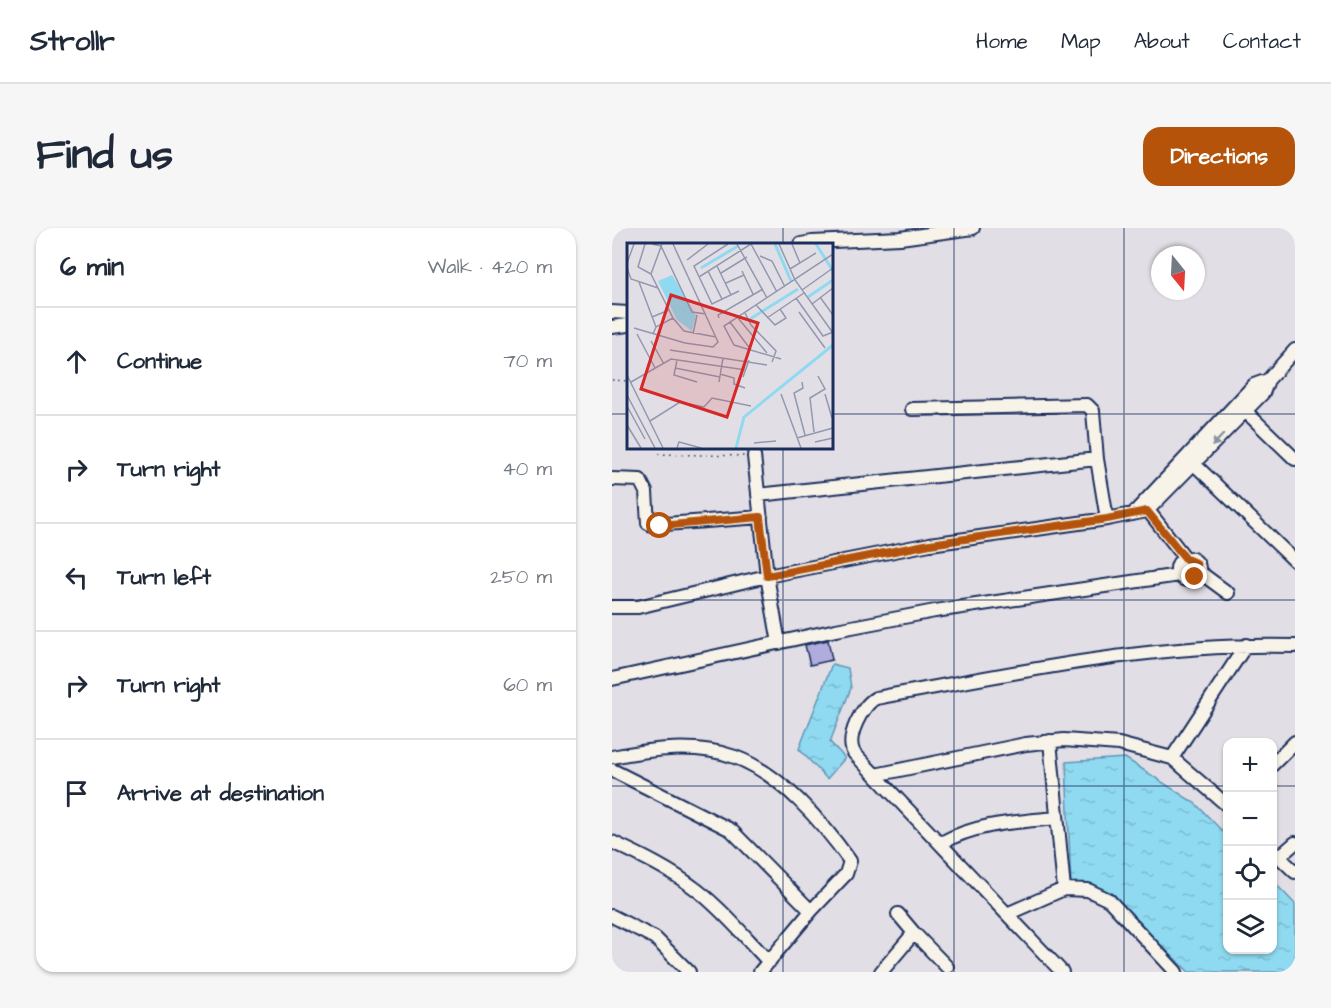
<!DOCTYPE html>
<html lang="en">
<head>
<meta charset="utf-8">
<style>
  body { margin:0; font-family:"Architects Daughter",sans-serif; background:#f6f6f7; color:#1f2937 }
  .controls { position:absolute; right:18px; bottom:18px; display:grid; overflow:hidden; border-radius:12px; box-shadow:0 2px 4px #0004 }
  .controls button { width:54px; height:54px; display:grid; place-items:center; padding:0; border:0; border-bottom:2px solid #e0e1e3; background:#fff; color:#1f2937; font:30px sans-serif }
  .compass { position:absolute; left:539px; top:18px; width:54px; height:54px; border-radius:50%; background:#fff; box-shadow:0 2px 4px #0004; rotate:162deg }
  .stop { position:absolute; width:18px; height:18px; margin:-14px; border:4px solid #b45309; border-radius:50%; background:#fff }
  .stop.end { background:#b45309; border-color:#fff; box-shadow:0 2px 6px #0008 }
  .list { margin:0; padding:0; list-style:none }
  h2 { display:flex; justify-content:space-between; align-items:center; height:78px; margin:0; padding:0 24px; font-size:26px }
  h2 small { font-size:20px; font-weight:400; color:#747a83 }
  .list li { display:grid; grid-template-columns:39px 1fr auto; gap:18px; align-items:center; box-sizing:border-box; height:108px; padding:0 24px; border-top:2px solid #e0e1e3 }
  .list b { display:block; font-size:22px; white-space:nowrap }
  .list em { font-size:20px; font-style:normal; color:#747a83 }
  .icon { flex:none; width:33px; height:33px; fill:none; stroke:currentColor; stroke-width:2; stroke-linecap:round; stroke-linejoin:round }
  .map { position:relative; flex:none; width:683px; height:744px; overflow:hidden; border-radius:18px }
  header { display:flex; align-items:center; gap:36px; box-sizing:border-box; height:84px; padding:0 30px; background:#fff; border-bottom:2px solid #e0e1e3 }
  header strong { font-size:28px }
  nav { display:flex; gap:33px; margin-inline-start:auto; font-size:21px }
  .intro { display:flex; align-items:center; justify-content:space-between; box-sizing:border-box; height:144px; padding:0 36px }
  h1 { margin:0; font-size:42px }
  .button { padding:15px 27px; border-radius:18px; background:#b45309; color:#fff; font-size:21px; font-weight:700 }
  main { display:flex; gap:36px; padding:0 36px }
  aside { flex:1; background:#fff; border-radius:18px; box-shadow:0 2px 4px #0004 }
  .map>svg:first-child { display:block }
</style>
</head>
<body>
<header>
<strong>Strollr</strong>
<nav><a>Home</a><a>Map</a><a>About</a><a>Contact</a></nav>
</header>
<div class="intro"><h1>Find us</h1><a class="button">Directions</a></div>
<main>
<aside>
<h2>6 min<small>Walk · 420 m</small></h2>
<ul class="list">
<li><svg class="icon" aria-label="ahead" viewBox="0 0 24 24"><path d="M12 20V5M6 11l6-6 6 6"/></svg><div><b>Continue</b></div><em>70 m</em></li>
<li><svg class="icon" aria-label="right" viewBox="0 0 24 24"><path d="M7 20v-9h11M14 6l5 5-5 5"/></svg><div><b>Turn right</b></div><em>40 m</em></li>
<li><svg class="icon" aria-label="left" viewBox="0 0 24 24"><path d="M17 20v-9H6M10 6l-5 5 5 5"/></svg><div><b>Turn left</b></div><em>250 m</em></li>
<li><svg class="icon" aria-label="right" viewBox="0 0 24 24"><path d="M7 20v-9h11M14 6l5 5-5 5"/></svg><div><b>Turn right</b></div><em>60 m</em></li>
<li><svg class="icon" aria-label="arrive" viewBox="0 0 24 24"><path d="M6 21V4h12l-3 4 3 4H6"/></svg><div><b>Arrive at destination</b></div></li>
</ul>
</aside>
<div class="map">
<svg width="683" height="744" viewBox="0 0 683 744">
  <defs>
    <pattern id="water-ripples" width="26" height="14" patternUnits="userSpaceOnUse" patternTransform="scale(1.5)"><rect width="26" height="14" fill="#8fdaf0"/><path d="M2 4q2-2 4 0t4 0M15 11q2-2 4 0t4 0" fill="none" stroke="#7bbbd0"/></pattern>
  </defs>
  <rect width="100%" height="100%" fill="#e2dee5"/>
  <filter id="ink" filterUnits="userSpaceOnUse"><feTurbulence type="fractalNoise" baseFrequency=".0167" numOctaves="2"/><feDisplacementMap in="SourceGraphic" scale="12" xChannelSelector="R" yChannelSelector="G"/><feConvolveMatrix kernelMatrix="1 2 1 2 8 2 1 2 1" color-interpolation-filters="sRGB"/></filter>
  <g filter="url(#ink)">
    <path fill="url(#water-ripples)" stroke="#6196b6" stroke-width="1.5" d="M220,436l16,4 3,20 -21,54 15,16 -18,21 -28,-30z
      M513,530l71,46 31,32 1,114h44l1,-69 22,23v68h-106l-86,-82 -32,-5 -5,-123z"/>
    <path fill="#b0acdd" stroke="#1b2f5e" stroke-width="1.5" d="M216,412l4,20 -22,5 -5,-20z"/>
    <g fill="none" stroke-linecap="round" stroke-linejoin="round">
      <g stroke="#1b2f5e" stroke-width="16">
        <path id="street" d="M189,16l11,-2 88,-4 73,-10
          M0,84l16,1
          M0,99l16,-2
          M628,178l55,53
          M300,181l175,-4 6,6 4,48 10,60
          M142,228l13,120 12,67
          M578,232l105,101
          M0,251l28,1 6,12 2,31 4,2 109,-8
          M146,267l339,-36
          M531,276l43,55
          M521,286l121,-129 14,-5
          M565 341a11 11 0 1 1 22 0a11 11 0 1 1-22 0Z
          M586,343l30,22
          M0,379h26l129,-31 163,-32 177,-25 40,-8 116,-118 5,-13 27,-30
          M0,451l224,-49 99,-19 244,-36
          M438,513l14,148
          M0,529c40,-8 84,-14 123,0 46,17 88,66 115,104l-4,13 -35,37 -51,61
          M560,530l74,-113
          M660,537l23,-23
          M0,542l119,60 80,81
          M263,547l151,-31 38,-4 55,4 53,14 56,48
          M0,614c30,14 59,28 85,48 26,20 49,48 72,72
          M329,615c36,-20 76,-21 116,-25
          M660,622l23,22
          M667,629l16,-14
          M395,686l57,-25 24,1 21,10 67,72
          M0,688l43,22 34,34
          M302,705l33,34
          M269,744l33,-39 -16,-19
          M450,744l-208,-219c-9,-15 8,-48 22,-55 139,-25 278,-56 419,-52"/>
      </g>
      <path stroke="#1b2f5e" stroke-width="1.5" stroke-dasharray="1.5 4.5" stroke-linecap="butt" d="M0,152l16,1
        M46,226l86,2"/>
      <use href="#street" stroke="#f7f3e8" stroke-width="12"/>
    </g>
    <defs><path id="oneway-solid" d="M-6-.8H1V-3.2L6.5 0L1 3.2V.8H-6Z" transform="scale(1.5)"/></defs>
    <use fill="#8991a3" href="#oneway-solid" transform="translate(606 212) rotate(134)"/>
  </g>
  <g fill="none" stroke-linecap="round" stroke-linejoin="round" filter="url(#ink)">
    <path stroke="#b45309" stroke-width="8" d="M48,298l100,-9 7,59 163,-32 177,-25 40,-8 39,48 10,4 2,8 -3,6"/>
  </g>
  <path fill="none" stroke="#1b2f5e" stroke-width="1.5" stroke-opacity="0.55" d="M171,0v16M342,0v744M512,0v744M0,186h16M219,186h464M171,219v525M0,372h683M0,558h616M660,558h23"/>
  <g transform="translate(15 15)">
    <rect width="206" height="206" fill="#e2dee5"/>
    <path d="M45,32l24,40 -4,16 -15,-11 -19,-39z" fill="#8fdaf0"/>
    <path fill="none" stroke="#8fdaf0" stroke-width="3" d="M148,1l16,37M189,1l17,27M74,25l37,-22M181,54l25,-17M123,76l48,-30M109,205l8,-31 89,-72"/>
    <path fill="none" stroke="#9298af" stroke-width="1.5" d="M18,1l-7,23 13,7M25,1l9,2 31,66 14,2M35,1l-11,30 22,44 11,13 32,6M101,1l-34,22 18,38 27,-13M110,1l30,54M124,1l26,48M152,1l16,36 38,53M165,1l8,19M133,13l12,5 13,26M60,17l21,-16M0,20l7,-19M90,23l14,29M0,25l4,11 27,9M163,26l26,-16M81,28l14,28M115,28l11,23M94,30l26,-16M72,34l52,-33M12,39l17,45M99,40l18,-8M175,47l31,-22M193,54l13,18M169,55l27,38 10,-4M185,61l21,-16M129,62l19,20 11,-7 -6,-9M172,69l26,36M118,70l6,12 25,26 -4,11M25,74l17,-7M92,75l-1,-3 45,-26M111,75l29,35M140,75l37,-25M103,79l21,28M7,85l51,15 28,4 5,-5 -45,-98M10,91l18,34M26,91l3,-7 17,-9M66,91l4,-19M24,98l13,23M43,107l97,15M154,116l-47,-14 -10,-19 109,-72M50,117l-3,15 23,7M48,125l45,9M93,131l14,4v6l11,4M0,132l36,73M116,134l6,-17M4,139l40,-23 75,11M92,139l4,-24M175,139l1,6 -9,5 11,42M154,151l20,54M198,151l7,24M0,152l28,53M0,163l18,33M23,178l30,-19 24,5 8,-9 39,8M0,182l14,23M187,189l-4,-34 15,-9 -7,-13M170,195l36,-10M188,199l18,-4M127,200l22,-2M50,205l2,-6 22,6"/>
    <path fill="#d62828" fill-opacity="0.15" stroke="#d62828" stroke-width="3" d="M44,52l87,28 -31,94 -86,-28z"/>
    <rect width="206" height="206" fill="none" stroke="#1b2f5e" stroke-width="3"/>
  </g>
</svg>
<div class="controls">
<button>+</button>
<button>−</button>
<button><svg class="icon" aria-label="locate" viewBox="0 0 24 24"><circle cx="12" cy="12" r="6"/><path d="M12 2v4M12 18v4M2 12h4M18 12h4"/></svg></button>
<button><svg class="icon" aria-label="layers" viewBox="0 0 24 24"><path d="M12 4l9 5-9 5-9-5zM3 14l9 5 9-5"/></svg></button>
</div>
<svg class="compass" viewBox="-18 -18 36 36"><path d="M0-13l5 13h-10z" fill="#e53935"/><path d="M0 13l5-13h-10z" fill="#747a83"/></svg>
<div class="stop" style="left:48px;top:298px"></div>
<div class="stop end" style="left:583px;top:349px"></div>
</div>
</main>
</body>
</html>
